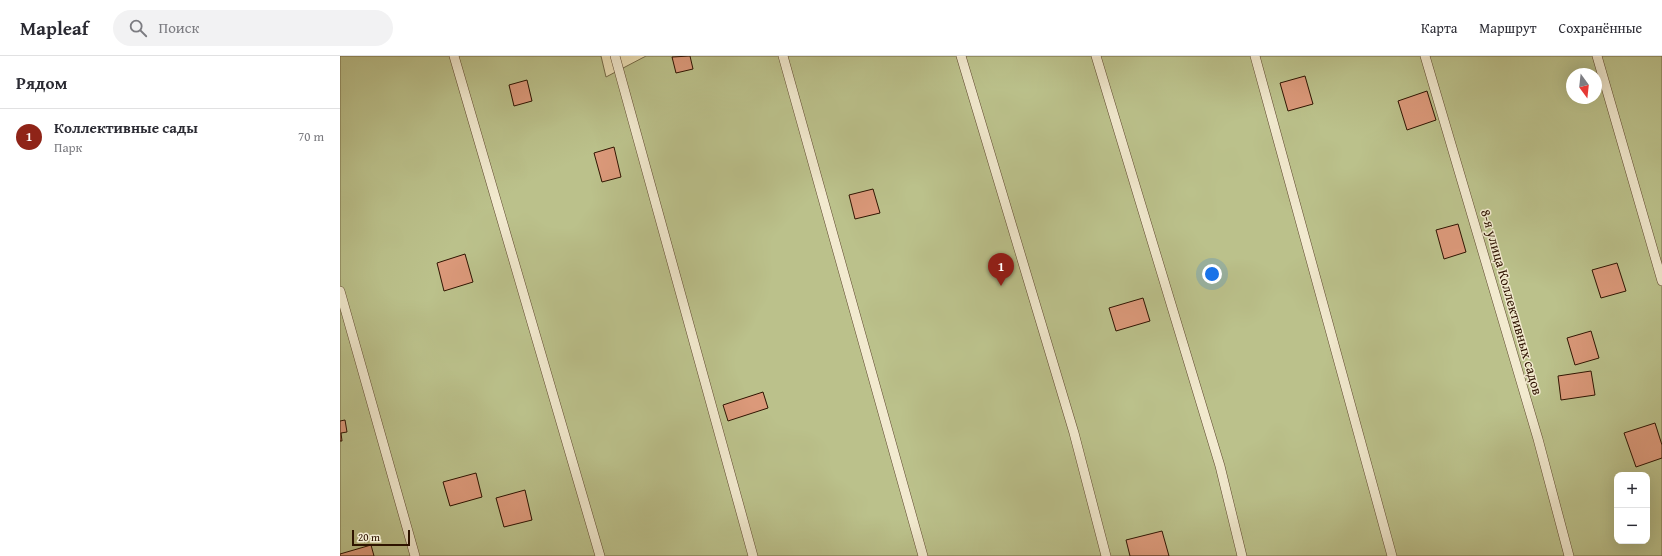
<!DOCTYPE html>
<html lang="ru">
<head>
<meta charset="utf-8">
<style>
  body { margin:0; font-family:"Gentium Book Plus",serif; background:#f2f2f3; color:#2b2b33 }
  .controls { position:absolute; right:12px; bottom:12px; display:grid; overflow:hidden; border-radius:8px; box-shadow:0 4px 16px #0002 }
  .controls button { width:36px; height:36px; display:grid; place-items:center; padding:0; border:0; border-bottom:1px solid #e1e1e2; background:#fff; color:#2b2b33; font:20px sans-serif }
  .compass { position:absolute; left:1226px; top:12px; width:36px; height:36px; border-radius:50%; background:#fff; box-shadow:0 4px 16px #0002; rotate:165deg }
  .scale { position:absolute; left:12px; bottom:10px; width:58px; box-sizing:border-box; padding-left:4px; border:2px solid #2e1300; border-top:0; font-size:11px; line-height:14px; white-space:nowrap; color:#2e1300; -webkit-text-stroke:3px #f2eacf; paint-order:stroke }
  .you { position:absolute; left:872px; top:218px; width:14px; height:14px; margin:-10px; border:3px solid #fff; border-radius:50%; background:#1a73e8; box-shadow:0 0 0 6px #1a73e833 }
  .badge { display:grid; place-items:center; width:26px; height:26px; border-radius:50%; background:#8f2418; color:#fff; font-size:13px; font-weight:700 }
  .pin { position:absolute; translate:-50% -33px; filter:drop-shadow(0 1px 2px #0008) }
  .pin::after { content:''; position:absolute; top:21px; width:14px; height:12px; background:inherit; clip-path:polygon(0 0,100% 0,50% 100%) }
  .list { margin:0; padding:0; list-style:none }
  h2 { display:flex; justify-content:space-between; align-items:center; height:52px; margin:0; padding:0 16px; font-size:17px }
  h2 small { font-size:13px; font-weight:400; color:#7c7c81 }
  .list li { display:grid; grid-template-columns:26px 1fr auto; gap:12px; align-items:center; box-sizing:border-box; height:56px; padding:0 16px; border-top:1px solid #e1e1e2 }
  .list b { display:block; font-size:15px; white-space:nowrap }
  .list p { margin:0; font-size:13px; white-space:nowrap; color:#7c7c81 }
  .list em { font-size:13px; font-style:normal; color:#7c7c81 }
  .icon { flex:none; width:22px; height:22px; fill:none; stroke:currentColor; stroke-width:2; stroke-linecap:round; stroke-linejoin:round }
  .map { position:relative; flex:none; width:1322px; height:500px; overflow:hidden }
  header { display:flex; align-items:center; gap:24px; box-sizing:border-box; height:56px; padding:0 20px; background:#fff; border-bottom:1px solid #e1e1e2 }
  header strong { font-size:19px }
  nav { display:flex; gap:22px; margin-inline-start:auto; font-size:14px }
  .search { width:280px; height:36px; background:#f2f2f3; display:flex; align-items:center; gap:10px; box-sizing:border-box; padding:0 14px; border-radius:22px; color:#7c7c81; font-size:15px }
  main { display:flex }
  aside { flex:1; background:#fff }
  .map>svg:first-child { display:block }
</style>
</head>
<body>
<header>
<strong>Mapleaf</strong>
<div class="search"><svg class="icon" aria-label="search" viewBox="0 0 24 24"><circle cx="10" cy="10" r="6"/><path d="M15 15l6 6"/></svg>Поиск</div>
<nav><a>Карта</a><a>Маршрут</a><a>Сохранённые</a></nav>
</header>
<main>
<aside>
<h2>Рядом<small></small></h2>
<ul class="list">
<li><span class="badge">1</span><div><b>Коллективные сады</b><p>Парк</p></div><em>70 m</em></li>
</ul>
</aside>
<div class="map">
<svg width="1322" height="500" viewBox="0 0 1322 500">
  <rect width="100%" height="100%" fill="#ebdfb5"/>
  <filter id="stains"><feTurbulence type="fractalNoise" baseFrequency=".005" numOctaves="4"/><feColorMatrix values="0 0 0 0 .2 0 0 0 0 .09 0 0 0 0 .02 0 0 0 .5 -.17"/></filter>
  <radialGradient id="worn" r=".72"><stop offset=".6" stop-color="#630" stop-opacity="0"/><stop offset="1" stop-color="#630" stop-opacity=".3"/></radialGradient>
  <path fill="#bbc18b" stroke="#746a46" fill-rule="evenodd" d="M0,0h261l5,21 40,-21h1016v500h-1322zM1232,18h24v24h-24zM1277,419h30v66h-30z"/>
  <path fill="#db997a" stroke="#2e1300" d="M350,0l3,13 -17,4 -4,-16z
    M965,20l8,28 -25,7 -8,-28z
    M187,24l5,21 -18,5 -5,-21z
    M1087,35l9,29 -29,10 -9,-29z
    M274,91l7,30 -19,5 -8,-29z
    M533,133l7,24 -25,6 -6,-24z
    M1118,168l8,28 -22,7 -8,-29z
    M125,198l8,28 -29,9 -7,-28z
    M1277,207l9,28 -25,7 -9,-28z
    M803,242l7,23 -34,10 -7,-23z
    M1251,275l8,27 -24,7 -8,-27z
    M1251,315l4,24 -34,5 -3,-24z
    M423,336l5,16 -40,13 -5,-16z
    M5,364l2,12 -6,1 1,8h-2v-20z
    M1315,367l7,22v13l-26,9 -12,-34z
    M136,417l6,24 -32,9 -7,-24z
    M185,434l7,30 -28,7 -8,-29z
    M822,475l7,25h-39l-4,-16z
    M31,489l3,11h-34v-2z"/>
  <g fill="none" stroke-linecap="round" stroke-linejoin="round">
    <g stroke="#5d462d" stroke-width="10">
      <path id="lane" d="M114,0l146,500
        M275,0l138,500
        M443,0l140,500
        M621,0l113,377 32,123
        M756,0l124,410 22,90
        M915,0l137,500
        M1085,0l113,383 31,117
        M1257,0l65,225
        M0,235l75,265"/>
    </g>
    <use href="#lane" stroke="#f2eacf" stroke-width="9"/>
  </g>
  <g text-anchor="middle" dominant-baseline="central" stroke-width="3" stroke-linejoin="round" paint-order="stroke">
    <g font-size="14" fill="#2e1300" stroke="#f2eacf">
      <text transform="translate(1172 246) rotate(74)">8-я улица Коллективных садов</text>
    </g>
  </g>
  <rect width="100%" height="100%" filter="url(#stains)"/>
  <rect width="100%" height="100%" fill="url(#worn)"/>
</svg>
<div class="controls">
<button>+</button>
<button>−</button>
</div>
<svg class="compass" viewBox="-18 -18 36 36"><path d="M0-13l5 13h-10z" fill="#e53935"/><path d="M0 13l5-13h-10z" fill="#7c7c81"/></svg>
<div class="scale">20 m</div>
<div class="you"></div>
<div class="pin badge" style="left:661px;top:230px">1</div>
</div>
</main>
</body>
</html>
